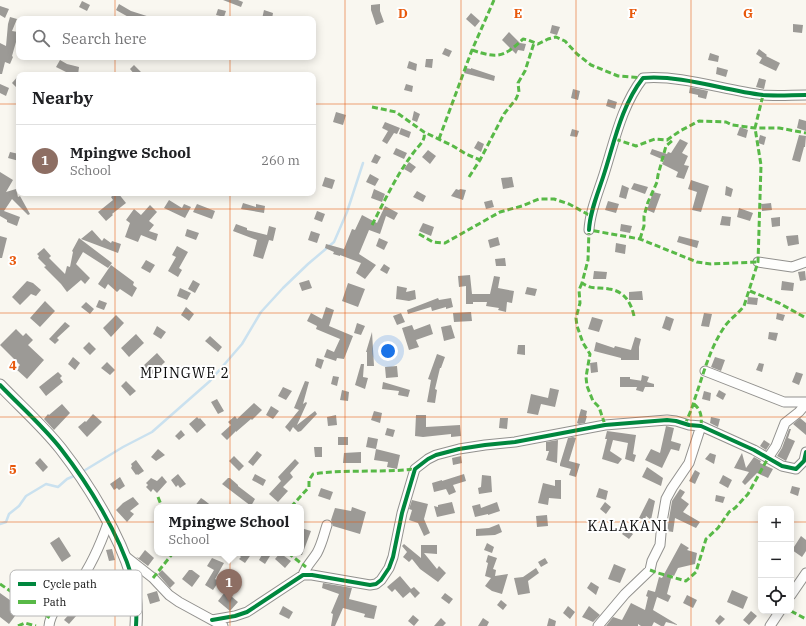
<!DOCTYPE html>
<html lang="en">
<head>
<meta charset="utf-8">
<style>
  body { margin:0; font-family:"IBM Plex Serif",serif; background:#f6f6f6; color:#202124 }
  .controls { position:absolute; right:12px; bottom:12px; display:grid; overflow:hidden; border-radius:8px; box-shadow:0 2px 10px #0003 }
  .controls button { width:36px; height:36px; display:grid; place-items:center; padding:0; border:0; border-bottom:1px solid #e0e0e0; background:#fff; color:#202124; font:20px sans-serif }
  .you { position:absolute; left:388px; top:351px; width:14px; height:14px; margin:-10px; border:3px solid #fff; border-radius:50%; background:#1a73e8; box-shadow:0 0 0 6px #1a73e833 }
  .badge { display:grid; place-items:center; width:26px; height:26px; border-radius:50%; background:#5e5e5b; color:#fff; font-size:13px; font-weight:700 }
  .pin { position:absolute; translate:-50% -33px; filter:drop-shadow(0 1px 2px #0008) }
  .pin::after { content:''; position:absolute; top:21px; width:14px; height:12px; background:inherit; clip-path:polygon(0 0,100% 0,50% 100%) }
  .popup { position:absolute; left:154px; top:504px; width:150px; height:52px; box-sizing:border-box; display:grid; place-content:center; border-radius:8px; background:#fff; filter:drop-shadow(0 1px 3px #0005); font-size:13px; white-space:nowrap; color:#757577 }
  .popup b { font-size:15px; color:#202124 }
  .popup::after { content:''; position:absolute; left:50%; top:100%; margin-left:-8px; border:8px solid transparent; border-top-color:#fff }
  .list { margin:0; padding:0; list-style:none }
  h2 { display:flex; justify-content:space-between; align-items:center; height:52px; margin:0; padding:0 16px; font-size:17px }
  h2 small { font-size:13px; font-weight:400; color:#757577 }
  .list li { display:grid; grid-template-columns:26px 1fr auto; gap:12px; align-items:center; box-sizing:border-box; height:72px; padding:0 16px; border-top:1px solid #e0e0e0 }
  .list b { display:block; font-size:15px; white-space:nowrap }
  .list p { margin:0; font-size:13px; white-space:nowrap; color:#757577 }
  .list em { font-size:13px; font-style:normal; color:#757577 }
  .icon { flex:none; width:22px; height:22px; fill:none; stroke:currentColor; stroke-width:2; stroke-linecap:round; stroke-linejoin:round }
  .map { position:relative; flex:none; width:806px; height:626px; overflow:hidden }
  .search { position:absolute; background:#fff; box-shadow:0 2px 10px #0003; left:16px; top:16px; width:300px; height:44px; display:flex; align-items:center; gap:10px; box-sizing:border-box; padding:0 14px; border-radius:8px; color:#757577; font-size:15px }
  .panel { position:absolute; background:#fff; box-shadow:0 2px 10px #0003; left:16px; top:72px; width:300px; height:124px; border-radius:8px }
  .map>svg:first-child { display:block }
</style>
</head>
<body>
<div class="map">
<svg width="806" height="626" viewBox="0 0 806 626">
  <rect width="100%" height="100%" fill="#f9f7f0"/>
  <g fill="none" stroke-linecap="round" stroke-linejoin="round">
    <path stroke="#cae1ef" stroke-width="2.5" d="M82,472l41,-25 29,-15 58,-51 32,-37 19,-32 22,-24 25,-24 26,-22 13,-30 16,-49
      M0,524l6,-2 3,-8 10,-8 7,-10 20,-12 12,3 9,-8 9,-4"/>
  </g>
  <path fill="#9c9a96" d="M223,0h15l5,2 -2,5z
    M82,1l8,4 -3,6 -8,-4z
    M119,4l12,7 22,7v1h-21l-16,-9z
    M380,4v7l4,11 -8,3 -5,-15v-5z
    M0,6l9,3 -4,9 -5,-3z
    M218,9l8,2 -2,6 -8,-2z
    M264,10l9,3 -1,6h-10z
    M471,13l9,8 -5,6 -9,-8z
    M10,17l7,2 -5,12 6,1 -2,10 -4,14 1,1 -3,7 -5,-2 -3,12h-2v-31l6,3 2,-22z
    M793,24l10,1 -1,8 -9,-1z
    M552,25l8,2 -3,8 -7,-2z
    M509,32l11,11 6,1 -2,7 -6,-1 -2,4 -14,-14z
    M445,48l7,3 -3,6 -7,-3z
    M759,49l8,6 -1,1 14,7 -4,8 -17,-8 3,-5 -6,-4z
    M710,53l9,3 -1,6 -10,-2z
    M426,59h7l-1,9 -7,-1z
    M60,60l7,4 12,3 -1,8h-6l-16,-8z
    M409,61l8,3 -1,7 -9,-3z
    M134,65l10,10h-9l-5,-6z
    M717,67l11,3 -2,7 -10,-3z
    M466,68l5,1v-1l24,8 -1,5 -30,-8z
    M19,75v15l-7,-7z
    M759,78l7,2 -2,9 -8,-2z
    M0,84l9,4 -3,8 -6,-3z
    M406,84l7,2 -1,6 -8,-2z
    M690,87l18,4 -2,8 -8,-2v-2l-9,-2z
    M573,89l7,2 -2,9 -7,-2z
    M608,99l9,3 -2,7 -9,-3z
    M414,111l6,3 -3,8 -5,-2z
    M336,112l10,3 -3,10 -10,-3z
    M799,119l7,2v10l-9,-3z
    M385,122l15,6 -3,6 -3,-1 -7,11 -5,-3 6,-10 -6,-3z
    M740,127l8,3 -2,8 -9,-3z
    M401,128l10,4 -2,6 -10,-4z
    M572,129l7,2 -2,6 -7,-1z
    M760,135l6,2 -2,8 -6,-2z
    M799,135l7,1 -1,11h-1l-4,15 -8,-2z
    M680,139l8,4 -6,10 6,3 -4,9 5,1 -5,13 -8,-2 2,-5 -16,-8 2,-4 -14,-6 2,-5 15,5 1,-2 3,1z
    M478,141l6,3 -3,8 -7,-4z
    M396,148l11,5 -3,6 -11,-5z
    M428,150l8,6 -6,8 -8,-7z
    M10,152l9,2v7l-11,-3z
    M375,154l6,3 -4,7 -6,-2z
    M409,162l7,5 -5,6 -7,-4z
    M0,172l13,8 -7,12 10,-3 2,8 2,-1 10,18 -2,1 -16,-16 -8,12 16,6 -3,9 -10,-4v-2l-7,-4z
    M370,174l9,5 -4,7 -9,-4z
    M325,177l10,3 -3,9 -10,-3z
    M512,177l2,10 -11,2 -2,-11z
    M691,180l18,6 -8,26 -9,-2 5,-18 -9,-3z
    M634,183l14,4 -3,7 -14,-5z
    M622,185l7,3 -3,11 -7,-2z
    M726,186l7,3 -2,8 -6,-2z
    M374,189l11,5 -3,8 -11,-4z
    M456,189l3,1 1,-1 6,1 -3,10 -12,-4z
    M417,191l9,5 -3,6 -10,-5z
    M653,192l8,2 -7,19 -7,-3z
    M116,193h2l8,10 -14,11 1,1 -7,6 -8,-9 15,-12 -2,-3z
    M169,200l13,8 2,-4 7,3 -6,11 -21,-10z
    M492,200l2,7 -8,2 -2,-7z
    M608,201l11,3 -3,9 -11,-3z
    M243,203l13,4v-3l9,2 -1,7 -23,-4z
    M771,203l1,7 -10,1 -1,-7z
    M197,204l18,7 -3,8 -19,-7z
    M150,205l7,7 -8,9 5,4 -5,6 9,3 -2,7 -15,-6 -3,7 -13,-5 5,-14 -4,-3 8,-11 7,6z
    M385,206l13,7 -4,7 -8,-4 -6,18 -11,-4 -10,24 17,11 -11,14 -9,-6 5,-10 -21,-8v1l-7,-2 1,-2 -9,-4 1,-4 18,5 8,-20 3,1 7,-15 15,8z
    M739,208l14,5 -3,8 -13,-4z
    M317,211l8,3 -3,8 -8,-3z
    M722,216l9,1 -1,9 -10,-1z
    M780,217v9l-8,1 -1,-9z
    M423,223l11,4 -3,9 -12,-5z
    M236,224l11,4v2l20,5 2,-9 7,2 -3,13 -4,-1 -6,19 -10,-3 4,-16 -24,-9z
    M621,224l11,2 -2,7 -10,-2z
    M187,229l12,4 -3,7 -11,-4z
    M92,230l10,11 2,-3 7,5 1,-2 9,3 -3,9 -37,-14z
    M311,231l9,3 -3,9 -9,-3z
    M798,235l1,9 -11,2 -2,-10z
    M0,236l7,2 -5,20h-2z
    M679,236l20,5 -2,7 -20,-6z
    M498,237l2,8 -10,3 -2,-8z
    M79,238l33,25 -4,5 -25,-16 -7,12 14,14 -5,6 -4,-4 -14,12 -6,-8 -17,-17 2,-1 -8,-8 1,-2 -2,-2 7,-6 7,8 -2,2 16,16 2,-8 3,1 3,-15 -1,-1z
    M379,238l9,4 -4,8 -8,-4z
    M616,243l10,2 -1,9 -10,-2z
    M177,246l11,6 -9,16 3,2 -4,7 -10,-6 8,-14 -4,-2z
    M505,258l1,8h-10l-1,-7z
    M146,260l9,5 -5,8 -9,-5z
    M384,264l6,4 -3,6 -7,-4z
    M111,265l23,17 -1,3 4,3 -5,9 -12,-8 -3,3 -9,-8 -3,5 -7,-5z
    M594,271l13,1 -1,7h-13z
    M805,271l1,9 -6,1 -2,-9z
    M470,275l2,19h18l4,-18 6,1 -2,11 16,3 -2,12 -5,-1 -1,10 -8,-2 1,-2 -13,-2 1,-4h-14v2h-7v-18l-7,1 -1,-11z
    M193,280l7,4 -5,9 -7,-4z
    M309,280l3,8 -10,3 -3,-8z
    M27,281l6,2 8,7 -5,6 -5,-2 -11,11 -8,-8z
    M782,281l12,2 -1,8 -12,-1z
    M348,283l17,6 -7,18 -16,-6z
    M397,286l10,2 -1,4 9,-2 1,9 -7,2 -13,-2z
    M527,287l10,2 -2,7 -10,-2z
    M180,288l11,5 -4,7 -10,-4z
    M642,291l1,9h-14v-8z
    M748,297l10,1 -1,7 -10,-1z
    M438,298l1,2 12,-2 2,9 -7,2v-2l-14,4 -1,-4 -23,7 -1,-4z
    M99,300l8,3 -3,7 -8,-3z
    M45,301l10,10 -15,16 -10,-9z
    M86,302l8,7 -4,5 -9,-7z
    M186,307l8,7 -5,7 -8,-6z
    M326,307l8,3 -5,16 24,10 -9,23 -7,-1 -1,3 -12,-4 3,-8 7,3 6,-13 -24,-10 1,-3 -10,-5 4,-8 11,6z
    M471,312l1,9 -18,1 -1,-9z
    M401,313l4,9 -8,3 -4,-9z
    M704,313l8,1 -3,13 -8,-1z
    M777,313l8,2 -2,6 -7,-2z
    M116,315l8,8 -13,14 -8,-9z
    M666,316l8,3 -4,12 -8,-3z
    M592,317l11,3 -4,12 -11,-3z
    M65,322l5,4 -13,12 2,2 -4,4 -6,-5z
    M357,323l8,3 -4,9 -7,-2z
    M430,324l3,10 -17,6 3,7 -10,3 -7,-22 10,-3 2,5z
    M451,325l4,13 -11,3 -3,-14z
    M157,326l9,6 -5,7 -8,-5z
    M16,329l7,7 3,-3 7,7 -5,5 16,15 -17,19 -11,-10 4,-4 -20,-20z
    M372,332l2,34h-7v-14h-1z
    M769,332l9,1 -2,8 -8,-2z
    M136,334l8,9 -15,14 -8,-9z
    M210,336l12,11 -4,5 -13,-11z
    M635,337l6,2 -2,8v13h-18v-2l-27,-7 2,-9 18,6 1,-2 16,4z
    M89,342l7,7 -6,6 -7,-7z
    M518,345h7v10l-8,-1z
    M157,353l8,9 -15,14 -7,-10z
    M437,354l8,3 -4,11h-1l-5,21 2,1 -2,13 -8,-1 4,-22 -3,-1z
    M73,357l7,6 -5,7 -7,-6z
    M715,357l10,3 -4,11 -10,-4z
    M317,358l7,2 -3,9 -6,-3z
    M107,362l8,8 -5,5 -9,-7z
    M597,362l1,10 -7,1 -1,-10z
    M759,363l5,1 -2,8 -6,-2z
    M361,364h3l-1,13 5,1 -3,11 -10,-4z
    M397,366l1,11 -12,1 -1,-11z
    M58,372l4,4 -2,2 3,4 -17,14 -7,-9z
    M796,372l7,2 -4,11 -7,-3z
    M642,375l7,2 -2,5 7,2v3h-9l-2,5 -7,-2 1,-3h-17v-10h10v2l13,2h-2z
    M333,376l6,1 -2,9 -6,-2z
    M126,381l10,10 -6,5 -9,-10z
    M305,381l4,1 -6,22 3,-2 1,1 -10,22 18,-14 2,3 -16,17 -3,1 -5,-5 -3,5 -5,-5 14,-17 -5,-2z
    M383,382l27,8 -2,7 -10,-2 1,-4 -17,-2z
    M283,387l9,4 -6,9 -8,-4z
    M550,388l9,2 -4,17 -14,-3 -3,11 -11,-2 4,-19 17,4z
    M342,390l7,2 -1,9 -8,-1z
    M719,390l7,4 -3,6 -7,-4z
    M704,391l7,2 -1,8 -8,-2z
    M217,399l7,12 -6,3 -7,-12z
    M254,403l8,7 -10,10 -1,-1 -15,13v-1l-9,9 -6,-6 10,-9 -3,-3 7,-6 2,3z
    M62,404l8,9 -16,17 -10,-11 4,-5 1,1z
    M271,406l8,5 -6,8 -7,-4z
    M581,409l6,2 -1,5h1l-2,7 -6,1 -2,-1z
    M374,411l8,2 -2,10 -9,-3z
    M93,414l9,8 -15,15 -9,-10 7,-6 1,1z
    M336,415l1,10 -9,1 -1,-9z
    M416,415h10v12l34,-2 1,11 -10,1v-3l-28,3 -8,-1z
    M197,417l2,2 1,-1 6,7 -9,8 -8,-9z
    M711,417l9,2 -2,8 -8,-4z
    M500,418h8l-1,11 -8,-1z
    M800,418l6,5v12l-13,-11z
    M666,426l8,2 -3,13 10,3 -2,7 -8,-2 -9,19 -17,-8 6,-11 9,4z
    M387,428l8,2 -2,7 -8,-2z
    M789,429h2l-3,9 7,3 -9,20 -9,-5 5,-8z
    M181,430l4,5 -6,5 -4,-4z
    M607,431l29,4 -3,19 3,1 -2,7 -9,-3 3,-16 -15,-3 -3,11 12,8 -4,5 -16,-5 5,-20h-2z
    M338,437h10v8h-10z
    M368,437l10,2 -2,10 -10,-2z
    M573,437l3,1 -7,23 11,3 -4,13 -7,-2 2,-6 -11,-3v-2l8,-26z
    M558,440l-1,23 -11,-3 3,-9h-3v-9z
    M764,440l6,4 -4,6 -6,-4z
    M314,447h8v10h-7z
    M158,449l7,6 -9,6 -5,-4z
    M376,449l24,6 -3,14 -10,-2 1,-5 -14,-2z
    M257,451l5,4 -9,11 -5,-4z
    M361,452v11h-18l1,-10z
    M710,453l6,2 -2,9 -9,-5z
    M742,453l4,15 8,-11 7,4 -1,2 13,6 -5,9 -11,-5 -12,12 -3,-3 7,-10 -15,-4z
    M234,456l10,10 -5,5 -10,-10z
    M461,456l1,7 -9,2 -1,-7z
    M40,458l8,9 -5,5 -8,-9z
    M295,459l4,4 -9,10 3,4 -10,10 5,4 -10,11 -9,-8 12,-13 -3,-4z
    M136,460l8,11 -6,4 -1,-1 -1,1 -5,-7 1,-2 -1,-2z
    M647,467l16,11 -2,8 -19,-9z
    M695,470l5,3 -5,11 -6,-3z
    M178,474l8,10 -6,4 -2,-3 -2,2 -5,-7z
    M255,474l11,6 -3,6 -11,-6z
    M464,474l2,7 -13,4 3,7 -7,3 -3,-6 -12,3 -2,-9 10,-3v1z
    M482,475l9,1 1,16 -13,2 -1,-6 3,-1z
    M723,475l9,5 -4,8 -9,-5z
    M162,476l5,6 -10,11 -4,-4 -2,3 -5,-5 2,-2 -2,-2 5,-5 6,3z
    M120,477l5,9 -6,4 -2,-2 -3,2 -4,-6z
    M228,478h2l8,7v1l17,13 -4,7 -29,-22z
    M555,480h6v19l-12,-1 -1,7 -10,-2 5,-20 12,3z
    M792,486l8,2 -2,8 -8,-3z
    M321,488l12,4 -3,8 -12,-4z
    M599,488l9,3 -2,9 -10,-3z
    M680,489l5,3 -4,6 8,6 -6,8 17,10 -4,6 -21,-10 -2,14 -6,-1 5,-30z
    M716,495l9,2 -2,6 -8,-2z
    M133,497l6,7 -9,7 4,3 -7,8 -11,-12 7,-7z
    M201,498l3,2 9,7h-19z
    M649,498l6,3 -4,19 -5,-4 -1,4 -6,-2z
    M412,500l16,4 -4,15 6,14 -6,3 -6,-13 -9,-3 3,-10 -3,-1z
    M452,502l3,11 -18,4 -3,-11 4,1v-2z
    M497,502l3,9 -12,4v-1l-13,3 -3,-11 8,-2 1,4z
    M605,502l6,5 -5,7 -6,-5z
    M352,507l14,5 -6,22 -27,-8 -2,-6 4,-12 16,3z
    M547,515l1,11 -11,1 -1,-11z
    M499,524l3,8 -7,3 -19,1v-7l13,-1z
    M301,528l10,3 -9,24h-1z
    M626,529l7,5 -4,5 -7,-5z
    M801,536l5,4v11l-4,6 -10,-7z
    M59,537l12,19 -9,6 -12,-19z
    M487,543l7,4 -2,6 -8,-3z
    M681,543l8,5 -2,2 10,3 -2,11 -17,4 -4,8 -2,-1 -5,19 4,2 -3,6 -11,-5 -4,13 25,15 -12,-3 -2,4h-3l-7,-4 -2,4h-11l-3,-2v2h-32l7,-9 9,3 9,-17 14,7 3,-13 -2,-1 2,-6 7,2 4,-15 3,1z
    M404,544l17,14v-13h16v9l-13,-1 13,16 2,-3 7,7 -8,9 -18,-13 -8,-10 -3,3 -6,-5 4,-5 -5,-6z
    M112,549l3,11 -6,1 -3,-11z
    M145,550l9,8 -6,8 -12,-9 3,1z
    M237,553h15l-7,10 -6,-4 2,-2z
    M263,553l7,3 -5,8 -6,-4z
    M280,553l11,8 -6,7 -10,-9z
    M488,555l9,3 -4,11 3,1 -1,6 13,-2 -6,20 -10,-3 -7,-5 6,-8 -6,-2 3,-13 -2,-1z
    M212,558l12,5 -9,16 4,2 -6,9 -8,-5 9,-15 -7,-4z
    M545,558l3,5 -7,4 -3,-5z
    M614,564l12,5 -6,14 -12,-4z
    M536,568l3,5 -11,8 2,12 -12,2 -4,-17 9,-1z
    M162,570l13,13 -5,5 -12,-14z
    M189,570h3l8,6 -8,11 -10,-8z
    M104,571l8,12 10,-3 1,2 -16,10 -4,-6 2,-1 -6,-10z
    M64,575l6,8 -8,5 -5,-7z
    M400,576l11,13 3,-2 6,6 -5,5 -5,-6 -7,6 -8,-9 -3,3 -5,-5z
    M591,582l8,5 -3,8 -9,-7z
    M323,583l29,5 -3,11 28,7 -3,13 -10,-2 1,-3 -22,-6 -8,18h-4l2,-12 -2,-1 8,-19 -17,-6z
    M228,588l5,5 -2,3 7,6 -8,9 -12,-10z
    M732,590l16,7 -5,12 -16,-7z
    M157,591l3,10 -10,3 -3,-10z
    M0,593l21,15 -12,16 -9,-7z
    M445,593l8,6 -4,5 -8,-6z
    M687,595l10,5 -4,8 -10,-5z
    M104,600l4,4 -9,11 -5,-4z
    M501,600l6,5 -4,5 -6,-5z
    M283,606l10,6 -4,7 -10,-5z
    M568,606l7,6 -5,7 -7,-6z
    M589,606l11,9 -7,7 -11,-5z
    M72,611l5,4 -8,9 -5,-4z
    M751,611l6,5 -8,9 -6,-5z
    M413,615l6,5 -5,6 -6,-5z
    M720,615l5,4 -6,6 -4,-4z
    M441,618l5,5 -3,3h-9z
    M483,618l6,4 -2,4h-9z
    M549,618l7,3 -1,5h-8z"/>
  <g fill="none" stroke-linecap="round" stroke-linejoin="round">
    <g stroke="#92918e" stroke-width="11">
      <path id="minor" d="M589,230c1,-20 10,-39 16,-59 10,-32 17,-66 38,-93 41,-3 79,12 120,17 14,1 29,0 43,0
        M758,262l34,5 14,-5
        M705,371l79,31h22
        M768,458l8,-12 9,-23 14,-11 7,-8
        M125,556l28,22 16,17 10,7 44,24
        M303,575c3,-9 9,-14 14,-22 5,-9 7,-19 10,-28
        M791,595l15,-22
        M212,620l23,-4 12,-4 56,-37h9l58,10 6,-1 5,-4 8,-12 4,-11 9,-44 13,-44 13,-10 8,-4 23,-6 26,-4 30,-3 90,-17 62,-5 9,1 13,4 12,1 53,24 28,16 14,3 8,-8 2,-9
        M49,626c2,-19 19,-28 29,-42 13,-18 23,-41 30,-61
        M598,626l27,-32 25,-24 2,-9 8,-16 2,-23 4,-23 6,-11 17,-25 12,-37
        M770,626l10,-15"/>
    </g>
    <g stroke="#92918e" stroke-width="13">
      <path id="tertiary" d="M0,385c20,21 43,41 61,64 28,36 58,85 71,128 4,16 5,33 4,49"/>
    </g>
    <use href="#minor" stroke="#fefefd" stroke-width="9"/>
    <use href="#tertiary" stroke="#fefefd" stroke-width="11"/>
    <path stroke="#58b947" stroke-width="3" stroke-dasharray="6 3" stroke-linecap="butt" d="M472,50c26,9 32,7 51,-11l5,1 10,4 10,-5 8,-2 9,4 12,13 14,11 27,11 25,2
      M372,107l24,5 28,20 29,14 13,8 14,6
      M439,139l33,-89 22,-50
      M615,139l21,7 19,-7 12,1 13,-9 19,-10 27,1 6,3 23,3h24l27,5
      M469,177l11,-17 24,-46 12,-15 3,-7 -1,-9 7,-12 9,-28
      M372,225c13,-25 25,-51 42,-73 5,-7 12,-11 10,-20
      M419,234l14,8 12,1 55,-31 22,-6 17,-7h15l15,5 22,12
      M640,239l4,-13v-10l4,-14 9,-20 1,-7 8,-29 7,-6
      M582,283l-3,7 1,13 -4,15 1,8 6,17 7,11 -4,23 1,9 6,15 6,6 6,18
      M750,291l29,12 27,15
      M634,316c-3,-14 -10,-25 -25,-27 -12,-2 -17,1 -27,-6l6,-23 1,-30 51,9 57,23 14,2 47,-2
      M694,404c7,6 8,12 7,22
      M685,425c3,-8 7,-16 9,-24 9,-25 15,-52 31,-75 5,-7 13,-12 19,-20l14,-44 3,-97 -6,-37 8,-33
      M158,497l4,10
      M291,507l18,-20v-7l4,-6c34,-5 68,-1 102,-5
      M288,553l18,14
      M650,570l8,3 28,8 10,-9 10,-33 12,-11 11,-16 6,-4 13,-14 20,-36
      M153,578l20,-25
      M0,584l50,34
      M791,611l15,8
      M18,626l7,-3 11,3"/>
    <g stroke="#fff" stroke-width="6">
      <path id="cycleway" d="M589,230c1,-20 10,-39 16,-59 10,-32 17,-66 38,-93 41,-3 79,12 120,17 14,1 29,0 43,0
        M0,385c20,21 43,41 61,64 28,36 58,85 71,128 4,16 5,33 4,49
        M212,620l23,-4 12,-4 56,-37h9l58,10 6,-1 5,-4 8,-12 4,-11 9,-44 13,-44 13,-10 8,-4 23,-6 26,-4 30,-3 90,-17 62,-5 9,1 13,4 12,1 53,24 28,16 14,3 8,-8 2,-9"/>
    </g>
    <use href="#cycleway" stroke="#00873e" stroke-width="4"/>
  </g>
  <path fill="none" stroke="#e8590c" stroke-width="1" stroke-opacity="0.55" d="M115,0v19M230,0v19M345,0v626M461,0v626M576,0v626M691,0v626M115,57v18M230,57v18M0,104h19M313,104h493M115,193v433M230,193v433M0,209h806M0,313h806M0,417h806M0,522h761M791,522h15"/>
  <g text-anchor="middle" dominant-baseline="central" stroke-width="4" stroke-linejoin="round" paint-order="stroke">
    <g font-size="14" letter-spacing="1" fill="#0b0b0b" stroke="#fff">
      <text x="185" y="373">MPINGWE 2</text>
      <text x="628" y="526">KALAKANI</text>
    </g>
  </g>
  <rect x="10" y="570" width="132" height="46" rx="6" fill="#fff" stroke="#b6b6b6" stroke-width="1"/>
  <rect x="18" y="582" width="18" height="4" fill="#00873e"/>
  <rect x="18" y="600" width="18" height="4" fill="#58b947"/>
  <g font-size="11" fill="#0b0b0b">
    <text x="43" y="588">Cycle path</text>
    <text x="43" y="606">Path</text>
  </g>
  <g font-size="13" text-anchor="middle" font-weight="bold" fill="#e8590c" stroke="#fff" stroke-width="4" stroke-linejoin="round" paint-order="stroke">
    <text x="403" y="18">D</text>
    <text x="518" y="18">E</text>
    <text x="633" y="18">F</text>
    <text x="748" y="18">G</text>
    <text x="13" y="265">3</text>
    <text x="13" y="370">4</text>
    <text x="13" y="474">5</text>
  </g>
</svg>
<div class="controls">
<button>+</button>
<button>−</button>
<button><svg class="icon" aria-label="locate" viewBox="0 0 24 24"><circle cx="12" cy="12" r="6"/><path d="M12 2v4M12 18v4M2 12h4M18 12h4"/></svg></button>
</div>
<div class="you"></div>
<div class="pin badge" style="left:229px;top:602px;background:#8d6e63">1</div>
<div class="popup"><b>Mpingwe School</b>School</div>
<div class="search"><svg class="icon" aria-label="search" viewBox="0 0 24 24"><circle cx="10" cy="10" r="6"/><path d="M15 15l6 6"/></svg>Search here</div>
<section class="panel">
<h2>Nearby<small></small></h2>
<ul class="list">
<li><span class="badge" style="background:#8d6e63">1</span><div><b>Mpingwe School</b><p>School</p></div><em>260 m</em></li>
</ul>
</section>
</div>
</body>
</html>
